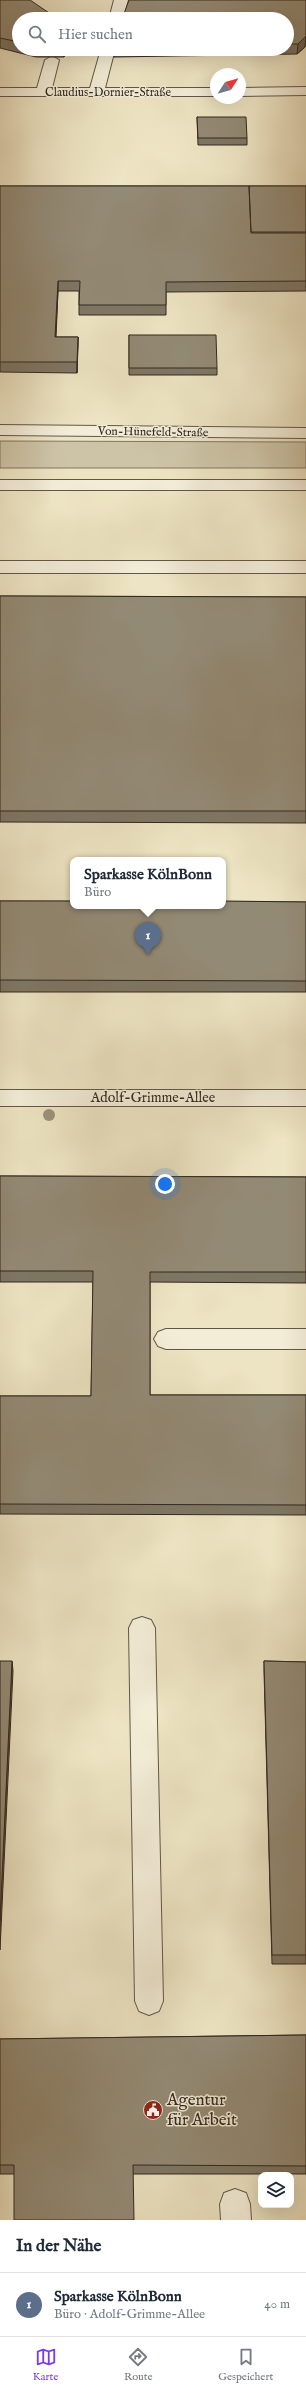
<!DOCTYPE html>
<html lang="de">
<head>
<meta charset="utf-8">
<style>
  body { margin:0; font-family:"IM FELL English",serif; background:#f6f6f7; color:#1f2937 }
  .controls { position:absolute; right:12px; bottom:12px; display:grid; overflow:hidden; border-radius:8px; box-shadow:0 4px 16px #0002 }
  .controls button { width:36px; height:36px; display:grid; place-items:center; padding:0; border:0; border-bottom:1px solid #e0e1e3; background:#fff; color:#1f2937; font:20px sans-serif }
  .compass { position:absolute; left:210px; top:68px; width:36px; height:36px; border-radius:50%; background:#fff; box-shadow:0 4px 16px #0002; rotate:54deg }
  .you { position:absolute; left:165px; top:1184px; width:14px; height:14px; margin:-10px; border:3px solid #fff; border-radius:50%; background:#1a73e8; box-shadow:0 0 0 6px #1a73e833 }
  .badge { display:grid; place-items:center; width:26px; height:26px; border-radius:50%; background:#7c3aed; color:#fff; font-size:13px; font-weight:700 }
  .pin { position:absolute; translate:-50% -33px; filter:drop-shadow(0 1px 2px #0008) }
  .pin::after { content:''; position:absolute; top:21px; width:14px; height:12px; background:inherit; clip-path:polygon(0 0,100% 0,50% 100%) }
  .popup { position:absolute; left:70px; top:857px; width:156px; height:52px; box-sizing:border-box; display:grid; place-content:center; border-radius:8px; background:#fff; filter:drop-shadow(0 1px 3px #0005); font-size:13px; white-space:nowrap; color:#747a83 }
  .popup b { font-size:15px; color:#1f2937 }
  .popup::after { content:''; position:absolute; left:50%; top:100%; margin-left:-8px; border:8px solid transparent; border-top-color:#fff }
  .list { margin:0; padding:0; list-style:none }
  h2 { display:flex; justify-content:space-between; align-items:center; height:52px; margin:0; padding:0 16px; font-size:17px }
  h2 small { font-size:13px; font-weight:400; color:#747a83 }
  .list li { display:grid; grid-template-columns:26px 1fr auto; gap:12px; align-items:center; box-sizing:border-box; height:64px; padding:0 16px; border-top:1px solid #e0e1e3 }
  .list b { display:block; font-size:15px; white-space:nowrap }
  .list p { margin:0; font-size:13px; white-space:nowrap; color:#747a83 }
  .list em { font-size:13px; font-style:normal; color:#747a83 }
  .icon { flex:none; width:22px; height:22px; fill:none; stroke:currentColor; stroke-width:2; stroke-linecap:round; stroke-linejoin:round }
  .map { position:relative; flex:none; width:306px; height:2220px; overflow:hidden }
  .search { position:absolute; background:#fff; box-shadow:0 4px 16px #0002; left:12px; right:12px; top:12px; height:44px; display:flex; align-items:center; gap:10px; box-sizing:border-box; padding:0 14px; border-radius:22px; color:#747a83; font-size:15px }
  .sheet { height:116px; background:#fff }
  nav { display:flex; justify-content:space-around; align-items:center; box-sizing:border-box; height:56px; border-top:1px solid #e0e1e3; background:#fff; font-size:11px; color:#747a83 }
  nav a { display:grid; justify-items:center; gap:2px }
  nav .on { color:#7c3aed }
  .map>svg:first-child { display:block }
</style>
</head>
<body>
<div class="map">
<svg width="306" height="2220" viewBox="0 0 306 2220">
  <rect width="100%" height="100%" fill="#ede4c3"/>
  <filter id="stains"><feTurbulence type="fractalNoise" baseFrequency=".005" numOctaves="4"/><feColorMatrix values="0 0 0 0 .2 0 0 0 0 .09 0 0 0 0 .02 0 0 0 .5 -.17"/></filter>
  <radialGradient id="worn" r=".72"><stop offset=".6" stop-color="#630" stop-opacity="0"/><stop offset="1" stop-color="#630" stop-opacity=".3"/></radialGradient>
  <path fill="#cdc4a7" stroke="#807664" d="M0,441l306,1v26h-306z"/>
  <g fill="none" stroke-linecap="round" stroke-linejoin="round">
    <g stroke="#615749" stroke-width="2">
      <path id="minor" d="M114,0h14l-5,19h-14z
        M101,49h14l-10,39h111v8h-216v-8h37l8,-28 7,-4 7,4 -7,28h38z
        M306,87v8l-66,1v-8z
        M0,425l306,3v10l-306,-3z
        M0,480h306v10h-306z
        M0,561h306v12h-306z
        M0,1090h306v16h-306z
        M166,1329h140v20h-140l-8,-3 -4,-7 4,-7z
        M142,1617l9,3 4,8 8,373 -4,10 -10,4 -10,-4 -4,-10 -6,-373 4,-8z
        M235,2189l11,4 4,11 1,16h-30l-1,-16 4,-11z"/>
    </g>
    <use href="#minor" fill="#f3edd8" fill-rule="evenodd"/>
  </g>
  <circle fill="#9c927c" cx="49" cy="1115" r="6"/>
  <path fill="#7e7765" stroke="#322820" d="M0,0l55,17v2h-36v30h48l-3,8h-28l-36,-9z
    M306,0v44l-1,3 -8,7 -183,3v-8h173v-30z
    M197,117l50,21v7h-49z
    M0,186h306v105l-140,1v23h-87v-24h-21l-2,46h22l-1,36 -77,-1z
    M129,335l88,33v7h-88z
    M0,596l306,1v226l-306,-1z
    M0,901l306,1v90h-306z
    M0,1176l306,1v106l-156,-1v113h156v120l-306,-1v-118h91l2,-114h-93z
    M264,1661l42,1v302h-34l-8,-293z
    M306,2035v139h-306v-135z"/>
  <path fill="#676152" stroke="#322820" d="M306,36l-1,11 -8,7 1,-10z
    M64,49h3l-3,8z
    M58,281v10l-3,56v-10z
    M78,337v10l-1,26v-11z
    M12,1661l1,10 -13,279v-29z"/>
  <path fill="#938a75" stroke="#322820" d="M0,0h30l25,17 -1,2h-35v23l-19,-4z
    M129,0h177v36l-8,8h-11v-25h-165z
    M197,117h49l1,21h-49z
    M0,186h249l2,47h55v48l-140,1v23h-87l1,-24h-22l-3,56h23l-1,25h-77z
    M249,186h57v46h-55z
    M129,335h87l1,33h-88z
    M0,596l306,1v214h-306z
    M0,901h73v5h150v-5l83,1v79l-306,-1z
    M0,1176l306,1v95h-156v123h156v110l-306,-1v-108h91l2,-125h-93z
    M0,1661h12l-12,260z
    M264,1661l42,1v293h-34z
    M306,2035v131l-173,-1 1,55h-120v-55h-14v-126z"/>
  <defs>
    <g id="civic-disc" transform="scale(1)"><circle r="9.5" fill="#8f2418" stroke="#f3edd8"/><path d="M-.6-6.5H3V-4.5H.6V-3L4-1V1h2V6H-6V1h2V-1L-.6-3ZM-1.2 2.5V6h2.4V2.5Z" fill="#fff"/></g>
  </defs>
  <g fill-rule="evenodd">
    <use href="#civic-disc" x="153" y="2110"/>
  </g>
  <g text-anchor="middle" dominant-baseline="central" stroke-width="3" stroke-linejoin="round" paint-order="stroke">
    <g font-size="12" fill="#322820" stroke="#f3edd8">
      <text x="108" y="92">Claudius-Dornier-Straße</text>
      <text transform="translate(153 432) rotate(1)">Von-Hünefeld-Straße</text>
    </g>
    <g font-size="14" fill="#322820" stroke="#f3edd8">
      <text x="153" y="1098">Adolf-Grimme-Allee</text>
    </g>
    <g font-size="17" fill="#322820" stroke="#f3edd8" text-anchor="start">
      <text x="167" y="2100">Agentur<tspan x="167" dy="20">für Arbeit</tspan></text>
    </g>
  </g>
  <rect width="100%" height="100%" filter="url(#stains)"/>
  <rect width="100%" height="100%" fill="url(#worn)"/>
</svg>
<div class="controls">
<button><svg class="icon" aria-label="layers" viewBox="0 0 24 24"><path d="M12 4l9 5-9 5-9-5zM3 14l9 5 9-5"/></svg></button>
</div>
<svg class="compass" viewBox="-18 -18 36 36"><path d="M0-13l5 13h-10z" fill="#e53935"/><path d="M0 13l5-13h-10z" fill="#747a83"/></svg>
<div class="you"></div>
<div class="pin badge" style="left:148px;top:955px;background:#5c6f8a">1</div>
<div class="popup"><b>Sparkasse KölnBonn</b>Büro</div>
<div class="search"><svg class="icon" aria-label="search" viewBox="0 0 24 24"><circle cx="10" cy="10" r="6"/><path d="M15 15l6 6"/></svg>Hier suchen</div>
</div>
<section class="sheet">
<h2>In der Nähe<small></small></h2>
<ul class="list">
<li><span class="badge" style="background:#5c6f8a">1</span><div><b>Sparkasse KölnBonn</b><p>Büro · Adolf-Grimme-Allee</p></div><em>40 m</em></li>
</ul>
</section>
<nav>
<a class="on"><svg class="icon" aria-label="map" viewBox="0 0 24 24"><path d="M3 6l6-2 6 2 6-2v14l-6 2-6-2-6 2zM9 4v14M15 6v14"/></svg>Karte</a>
<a><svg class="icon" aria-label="directions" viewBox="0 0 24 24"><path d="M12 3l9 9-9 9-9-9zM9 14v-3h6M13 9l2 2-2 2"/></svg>Route</a>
<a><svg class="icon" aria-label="saved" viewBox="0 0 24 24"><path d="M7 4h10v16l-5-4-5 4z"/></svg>Gespeichert</a>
</nav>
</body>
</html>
